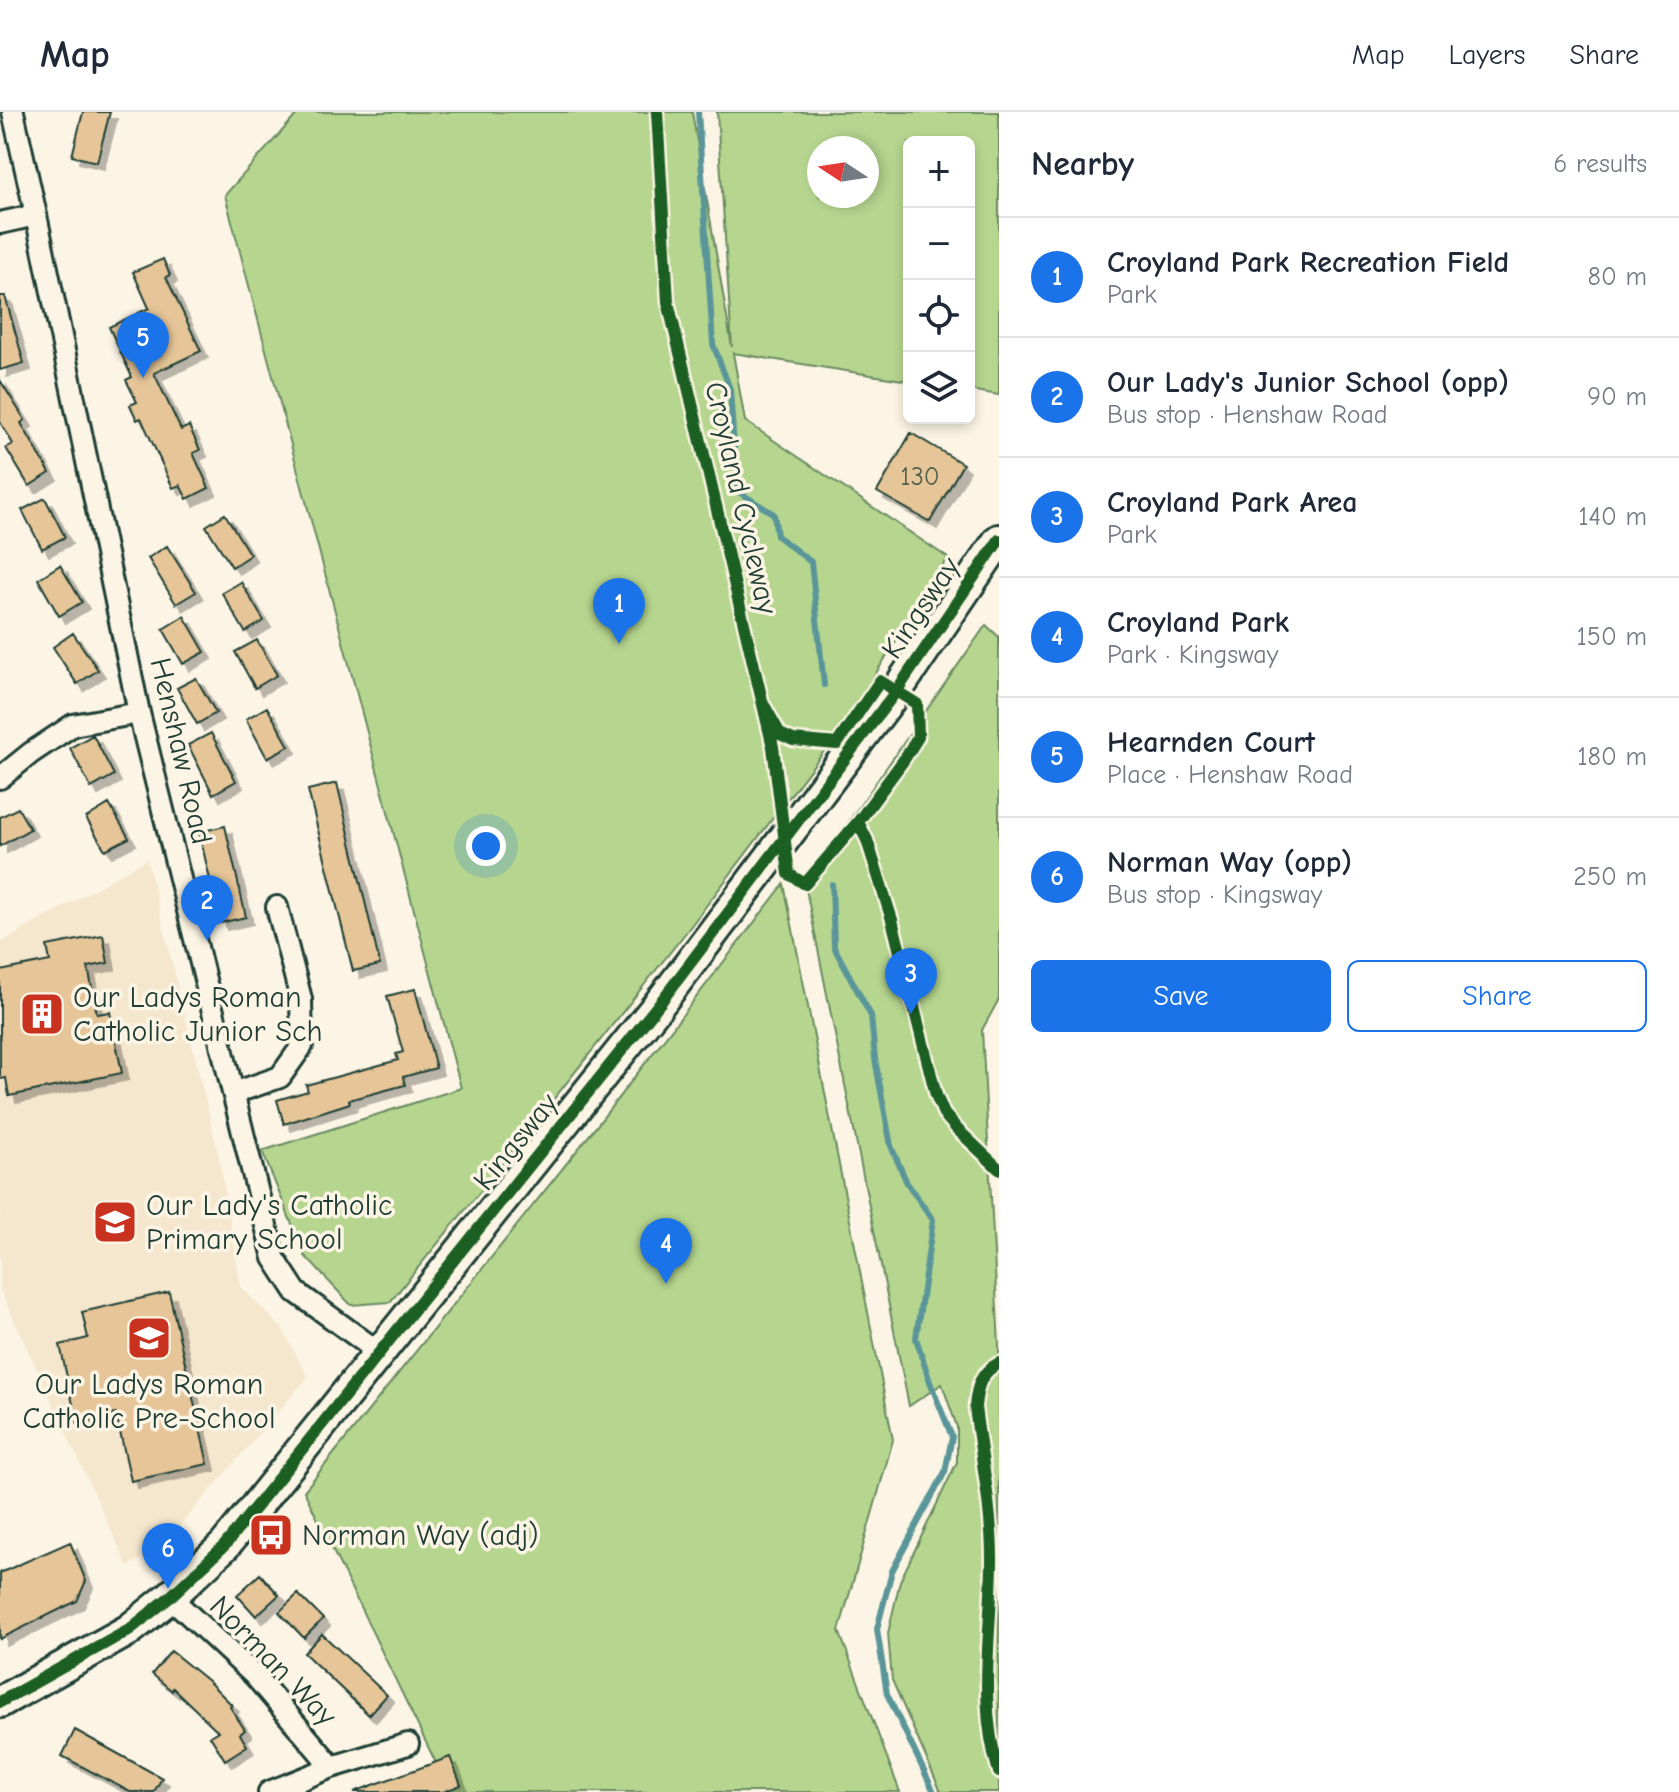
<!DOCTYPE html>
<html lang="en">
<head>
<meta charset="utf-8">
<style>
  body { margin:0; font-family:"Comic Neue",sans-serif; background:#f2f2f3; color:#1f2937 }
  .controls { position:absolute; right:24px; top:24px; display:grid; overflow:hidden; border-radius:12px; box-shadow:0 4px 12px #0003 }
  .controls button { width:72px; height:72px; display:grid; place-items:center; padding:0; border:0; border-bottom:2px solid #e0e1e3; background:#fff; color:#1f2937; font:40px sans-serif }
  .compass { position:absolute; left:807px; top:24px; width:72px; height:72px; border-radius:50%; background:#fff; box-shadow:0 4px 12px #0003; rotate:282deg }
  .you { position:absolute; left:486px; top:734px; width:28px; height:28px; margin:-20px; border:6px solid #fff; border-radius:50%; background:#1a73e8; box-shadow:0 0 0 12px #1a73e833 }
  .badge { display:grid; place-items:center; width:52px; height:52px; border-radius:50%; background:#1a73e8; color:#fff; font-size:26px; font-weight:700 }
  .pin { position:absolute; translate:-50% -66px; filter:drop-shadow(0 2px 4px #0008) }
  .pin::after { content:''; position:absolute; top:42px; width:28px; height:24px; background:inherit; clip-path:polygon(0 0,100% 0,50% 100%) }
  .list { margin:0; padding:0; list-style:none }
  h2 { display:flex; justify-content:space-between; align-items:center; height:104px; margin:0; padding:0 32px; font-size:34px }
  h2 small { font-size:26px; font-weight:400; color:#747a83 }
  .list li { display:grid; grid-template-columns:52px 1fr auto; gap:24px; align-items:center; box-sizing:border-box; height:120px; padding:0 32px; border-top:2px solid #e0e1e3 }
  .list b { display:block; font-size:30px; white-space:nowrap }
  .list p { margin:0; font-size:26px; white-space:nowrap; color:#747a83 }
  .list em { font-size:26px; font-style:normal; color:#747a83 }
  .actions { display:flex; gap:16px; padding:24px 32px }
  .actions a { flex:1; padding:18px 0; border:2px solid #1a73e8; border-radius:12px; text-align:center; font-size:28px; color:#1a73e8 }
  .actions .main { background:#1a73e8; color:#fff }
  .icon { flex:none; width:44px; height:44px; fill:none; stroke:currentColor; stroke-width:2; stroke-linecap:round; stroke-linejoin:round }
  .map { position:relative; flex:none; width:999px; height:1680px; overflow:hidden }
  header { display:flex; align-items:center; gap:48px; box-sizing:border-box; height:112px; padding:0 40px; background:#fff; border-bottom:2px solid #e0e1e3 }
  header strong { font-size:38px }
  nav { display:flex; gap:44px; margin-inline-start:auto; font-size:28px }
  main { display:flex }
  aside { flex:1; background:#fff }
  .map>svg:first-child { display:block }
</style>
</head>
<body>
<header>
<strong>Map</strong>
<nav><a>Map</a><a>Layers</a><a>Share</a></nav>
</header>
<main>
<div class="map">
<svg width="999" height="1680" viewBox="0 0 999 1680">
  <defs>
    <filter id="shadow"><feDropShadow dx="7" dy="7" stdDeviation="0" flood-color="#0004"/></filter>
  </defs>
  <rect width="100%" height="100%" fill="#fcf5e5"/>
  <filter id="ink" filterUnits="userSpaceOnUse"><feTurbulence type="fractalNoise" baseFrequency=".0125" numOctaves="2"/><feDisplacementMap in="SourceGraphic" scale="16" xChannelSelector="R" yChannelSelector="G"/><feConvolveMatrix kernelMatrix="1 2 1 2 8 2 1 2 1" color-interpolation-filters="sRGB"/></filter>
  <g filter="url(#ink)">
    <path fill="#f5e7ce" d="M147,747l72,297 22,131 41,41 26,49 -141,164 -39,26 -128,-277v-347z"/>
    <path fill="#b6d68f" stroke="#6a8a62" stroke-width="2" fill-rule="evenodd" d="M299,0h393l40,235 -15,-235h282v283l-30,-5v-248h-60v239l-176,-28 12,68 203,137 -107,171 -154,202 -204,257 -93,114 -39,3 -46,-49 -43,-105 199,-63 -236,-893zM819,36h48v48h-48z
      M986,513l13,12v362l-17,31 17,316v446h-58l-49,-112 -4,-47 12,-52 57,-119v-35l-15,-43 -33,22 -104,-522z
      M784,772l109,556 -54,191 61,161h-450l-146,-301 291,-363z"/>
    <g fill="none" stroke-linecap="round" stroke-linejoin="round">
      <path stroke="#5a9699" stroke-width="6" d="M698,0l15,232 17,45 7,102 37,23 3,22 34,26 13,123
        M832,772l2,63 37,69 4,43 16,87 16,37 26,37 -17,118 14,44 22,55 -7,35 -53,99 -15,58 10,65 47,98"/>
    </g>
    <path fill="#e6c698" stroke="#1f3d34" stroke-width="2" filter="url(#shadow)" d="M83,0h27l-13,50 -25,-6z
      M163,147l7,16 -4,2 35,74 -47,22 27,57 8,-4 11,24 -7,3 16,35 -22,11 -7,-14 -7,3 -32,-70 -4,2 -7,-15 7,-3 -11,-22 6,-3 -23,-50 40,-19 -16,-36z
      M0,184h5l19,67 -24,7z
      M0,268l25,40 -4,3 29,50 -21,13 -23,-38 7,-4 -13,-22z
      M911,321l52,31 -33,58 -53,-30z
      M45,386l20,39 -23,12 -20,-39z
      M225,402l25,41 -18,12 -26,-41z
      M167,434l29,46 -20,12 -28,-46z
      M60,453l22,37 -23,14 -21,-37z
      M241,470l23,39 -19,11 -23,-39z
      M184,504l21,36 -22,12 -20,-35z
      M73,521l25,37 -21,14 -24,-37z
      M257,528l20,35 -22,13 -20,-36z
      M196,566l20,35 -19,11 -20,-36z
      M267,595l22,39 -22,12 -21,-39z
      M211,621l25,48 -23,13 -25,-49z
      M93,623l21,40 -23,13 -21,-40z
      M337,671l43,182 -27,6 -45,-181z
      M109,692l20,34 -24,12 -19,-32z
      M18,696l12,21 -30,17v-29z
      M225,714l21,91 -26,6 -21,-91z
      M103,823l5,28 -20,4 9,47 13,-2 12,61 -113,23 -3,-18 -6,1v-108l50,-10 -3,-15z
      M415,877l21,79 -33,9 2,8 -56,15 1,3 -66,21 -7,-24 31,-9 -2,-6 92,-25 -2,-6 7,-2 -16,-56z
      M169,1180l39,172 -77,17 -15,-67 -39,9 -17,-78 28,-7 -6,-26z
      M70,1430l16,39 -9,20 -77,38v-66z
      M260,1462l19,21 -23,21 -19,-21z
      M298,1482l25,25 -19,19 -25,-26z
      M322,1522l65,61 -18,20 -65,-62z
      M171,1539l37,30 24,24 -2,2 15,23 -5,4 7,12 -22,14 -15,-24 8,-5 -45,-43 -1,3 -20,-17z
      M75,1618l87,48 -8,14h-24l-68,-36z
      M450,1645l11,28 -18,7h-89z"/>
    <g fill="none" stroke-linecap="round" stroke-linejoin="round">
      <g stroke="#1f3d34" stroke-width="26">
        <path id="street" d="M13,0l23,103 103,498 135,545 22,34 85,62
          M0,111l36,-8
          M0,666l31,-25 42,-28 66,-12
          M234,981l46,-16 22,-31 -1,-47 -24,-92
          M170,1485l85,79 77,91
          M269,1680l63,-25 76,-23"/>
      </g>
      <g stroke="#1f3d34" stroke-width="36">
        <path id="secondary" d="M0,1590l129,-72 41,-33 55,-52 438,-546 234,-309 102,-150"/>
      </g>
      <use href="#street" stroke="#fcf5e5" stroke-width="20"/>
      <use href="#secondary" stroke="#fcf5e5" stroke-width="30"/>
      <g stroke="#fcf5e5" stroke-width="17">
        <path id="cycleway" d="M657,0l11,190 105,445 16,127 16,10 53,-62 45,-61 15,-24 -1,-33 -37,-23 -43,63 -44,-4 -13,-6 -15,-27
          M858,710l9,18 25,80 44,175 8,19 13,15 42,40
          M999,1251c-19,10 -22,23 -24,44 6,50 17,102 17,152 0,71 -15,145 7,213
          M0,1590l129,-72 41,-33 55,-52 438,-546 234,-309 102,-150"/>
      </g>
      <use href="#cycleway" stroke="#1b5e20" stroke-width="12"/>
    </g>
  </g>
  <defs>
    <g id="building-square" transform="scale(2.3)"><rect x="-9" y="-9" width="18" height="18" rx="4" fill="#c8321e" stroke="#fcf5e5"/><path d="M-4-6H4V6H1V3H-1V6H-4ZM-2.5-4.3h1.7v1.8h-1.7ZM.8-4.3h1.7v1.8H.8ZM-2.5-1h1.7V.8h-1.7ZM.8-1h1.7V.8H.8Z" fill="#fff"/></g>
    <g id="school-square" transform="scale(2.3)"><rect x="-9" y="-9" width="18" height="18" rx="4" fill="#c8321e" stroke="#fcf5e5"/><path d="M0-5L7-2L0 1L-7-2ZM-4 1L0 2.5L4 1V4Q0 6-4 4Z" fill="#fff"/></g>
    <g id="bus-square" transform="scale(2.3)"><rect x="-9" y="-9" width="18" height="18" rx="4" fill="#c8321e" stroke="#fcf5e5"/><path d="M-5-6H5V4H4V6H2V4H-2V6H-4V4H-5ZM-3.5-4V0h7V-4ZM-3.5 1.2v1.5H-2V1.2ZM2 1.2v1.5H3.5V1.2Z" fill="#fff"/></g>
  </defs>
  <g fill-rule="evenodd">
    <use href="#building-square" x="42" y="902"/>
    <use href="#school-square" x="115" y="1110"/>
    <use href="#school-square" x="149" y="1226"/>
    <use href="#bus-square" x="271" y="1423"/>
  </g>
  <g text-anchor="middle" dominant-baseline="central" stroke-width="7" stroke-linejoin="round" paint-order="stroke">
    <g font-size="26" fill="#515f4d">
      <text x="920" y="365">130</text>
    </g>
    <g font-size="30" fill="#1f3d34" stroke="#fcf5e5">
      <text transform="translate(741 386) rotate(77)">Croyland Cycleway</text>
      <text transform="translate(921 496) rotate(-56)">Kingsway</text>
      <text transform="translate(181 639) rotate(77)">Henshaw Road</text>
      <text transform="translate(516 1030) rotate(-51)">Kingsway</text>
      <text transform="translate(273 1549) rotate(46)">Norman Way</text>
    </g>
    <g font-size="30" fill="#1f3d34" stroke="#fcf5e5" text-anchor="start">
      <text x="73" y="885">Our Ladys Roman<tspan x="73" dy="34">Catholic Junior Sch</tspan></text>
      <text x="146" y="1093">Our Lady's Catholic<tspan x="146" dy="34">Primary School</tspan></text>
      <text x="149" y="1272" text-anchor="middle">Our Ladys Roman<tspan x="149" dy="34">Catholic Pre-School</tspan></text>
      <text x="302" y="1423">Norman Way (adj)</text>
    </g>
  </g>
</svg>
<div class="controls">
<button>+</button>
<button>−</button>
<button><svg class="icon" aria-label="locate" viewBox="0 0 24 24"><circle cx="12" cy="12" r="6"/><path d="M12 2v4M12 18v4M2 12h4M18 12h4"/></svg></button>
<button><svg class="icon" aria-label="layers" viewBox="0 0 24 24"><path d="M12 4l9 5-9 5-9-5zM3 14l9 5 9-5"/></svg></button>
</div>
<svg class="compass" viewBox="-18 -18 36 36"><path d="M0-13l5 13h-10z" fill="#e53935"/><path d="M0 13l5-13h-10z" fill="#747a83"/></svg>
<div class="you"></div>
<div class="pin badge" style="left:619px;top:532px">1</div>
<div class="pin badge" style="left:207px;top:829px">2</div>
<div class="pin badge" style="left:911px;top:902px">3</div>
<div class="pin badge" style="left:666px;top:1172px">4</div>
<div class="pin badge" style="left:143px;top:266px">5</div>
<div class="pin badge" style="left:168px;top:1477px">6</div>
</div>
<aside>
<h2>Nearby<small>6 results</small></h2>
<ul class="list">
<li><span class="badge">1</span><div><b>Croyland Park Recreation Field</b><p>Park</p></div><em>80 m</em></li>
<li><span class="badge">2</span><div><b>Our Lady's Junior School (opp)</b><p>Bus stop · Henshaw Road</p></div><em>90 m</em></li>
<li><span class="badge">3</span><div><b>Croyland Park Area</b><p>Park</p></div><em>140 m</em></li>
<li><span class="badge">4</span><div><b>Croyland Park</b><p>Park · Kingsway</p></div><em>150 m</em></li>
<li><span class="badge">5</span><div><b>Hearnden Court</b><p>Place · Henshaw Road</p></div><em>180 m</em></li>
<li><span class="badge">6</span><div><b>Norman Way (opp)</b><p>Bus stop · Kingsway</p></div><em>250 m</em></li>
</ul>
<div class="actions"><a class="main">Save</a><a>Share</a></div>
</aside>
</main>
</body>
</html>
